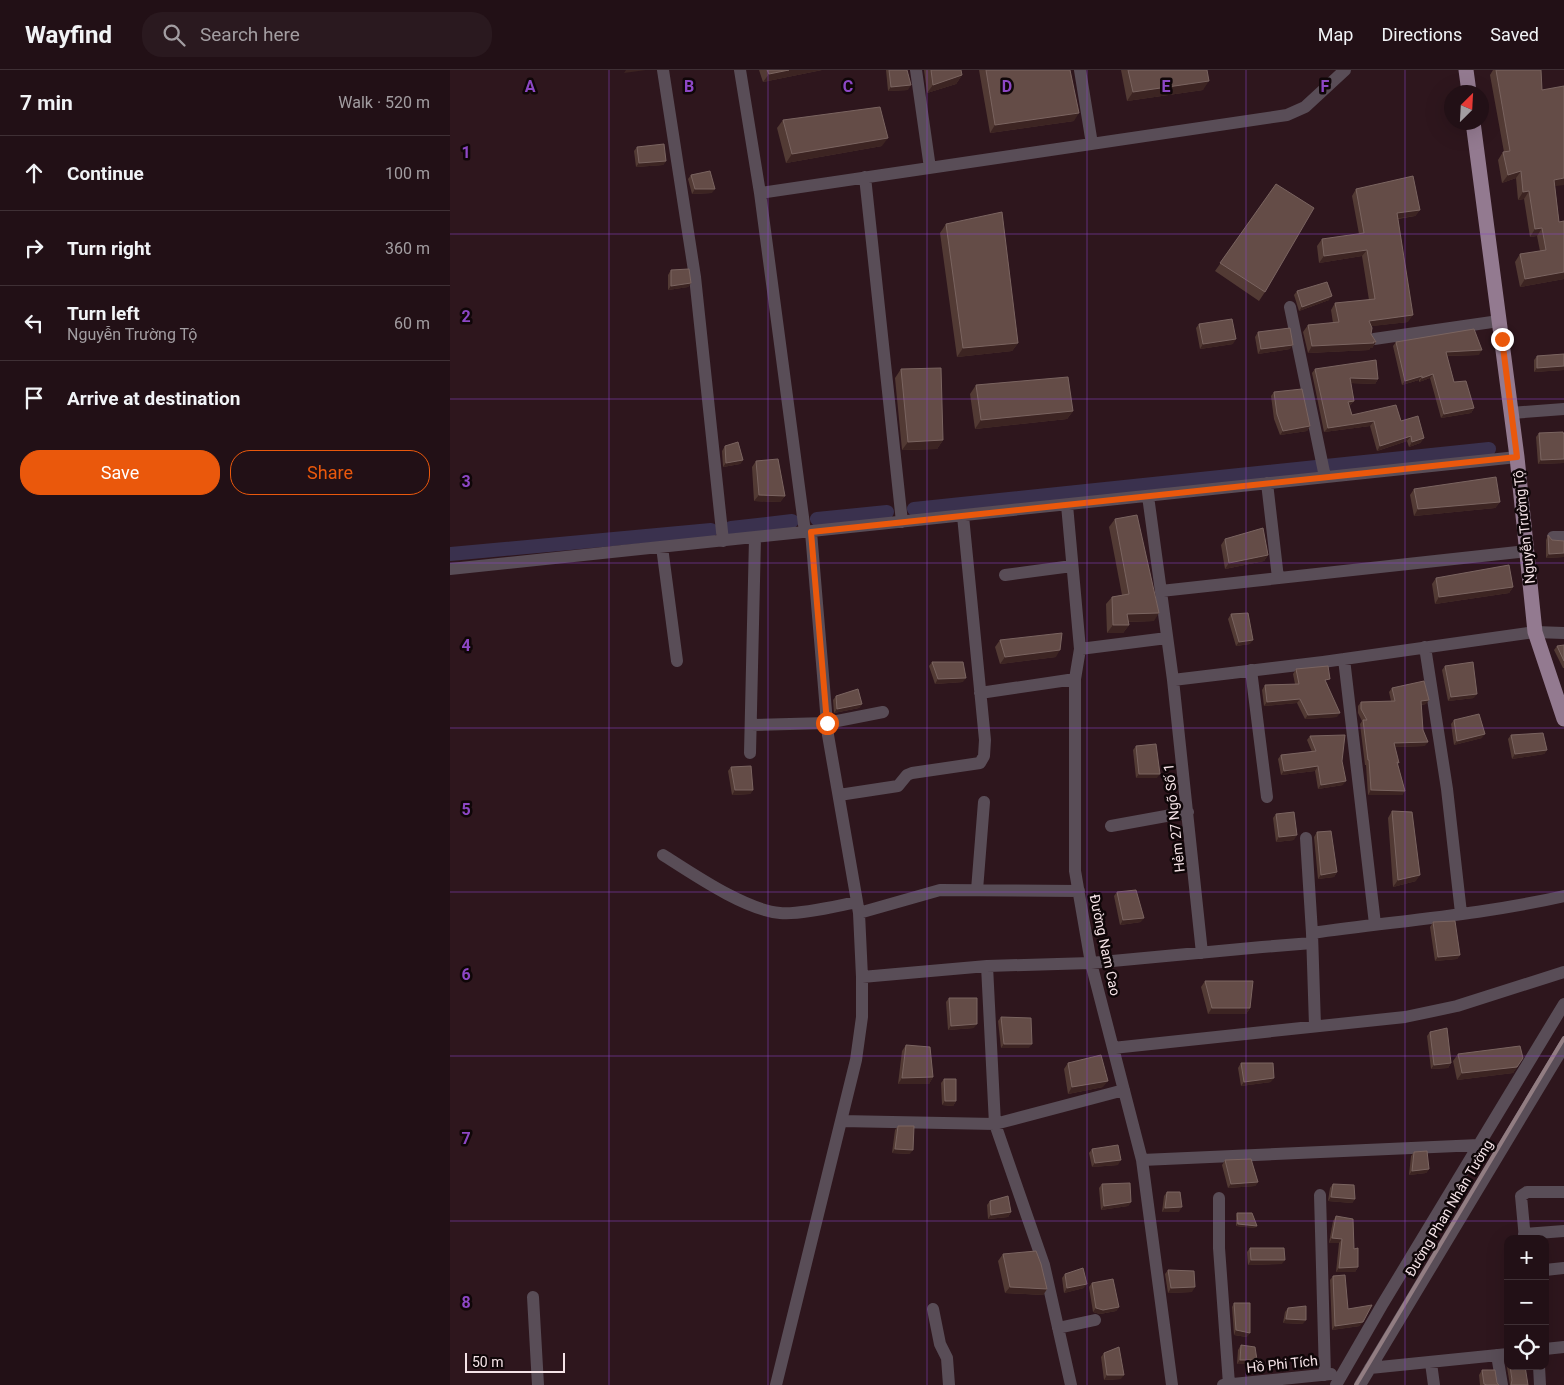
<!DOCTYPE html>
<html lang="en">
<head>
<meta charset="utf-8">
<style>
  body { margin:0; font-family:Roboto,sans-serif; background:#2a191f; color:#f1f3f6 }
  .controls { position:absolute; right:15px; bottom:15px; display:grid; overflow:hidden; border-radius:10px; box-shadow:0 5px 20px #0002 }
  .controls button { width:45px; height:45px; display:grid; place-items:center; padding:0; border:0; border-bottom:1px solid #3f3035; background:#221016; color:#f1f3f6; font:25px sans-serif }
  .compass { position:absolute; left:994px; top:15px; width:45px; height:45px; border-radius:50%; background:#221016; box-shadow:0 5px 20px #0002; rotate:24deg }
  .scale { position:absolute; left:15px; bottom:12px; width:100px; box-sizing:border-box; padding-left:5px; border:2px solid #f5e3e7; border-top:0; font-size:14px; line-height:18px; white-space:nowrap; color:#f5e3e7; -webkit-text-stroke:4px #0f0608; paint-order:stroke }
  .stop { position:absolute; width:15px; height:15px; margin:-11px; border:4px solid #ea580c; border-radius:50%; background:#fff }
  .stop.end { background:#ea580c; border-color:#fff; box-shadow:0 1px 5px #0008 }
  .list { margin:0; padding:0; list-style:none }
  h2 { display:flex; justify-content:space-between; align-items:center; height:65px; margin:0; padding:0 20px; font-size:21px }
  h2 small { font-size:16px; font-weight:400; color:#a29da1 }
  .list li { display:grid; grid-template-columns:32px 1fr auto; gap:15px; align-items:center; box-sizing:border-box; height:75px; padding:0 20px; border-top:1px solid #3f3035 }
  .list b { display:block; font-size:19px; white-space:nowrap }
  .list p { margin:0; font-size:16px; white-space:nowrap; color:#a29da1 }
  .list em { font-size:16px; font-style:normal; color:#a29da1 }
  .actions { display:flex; gap:10px; padding:15px 20px }
  .actions a { flex:1; padding:11px 0; border:1px solid #ea580c; border-radius:20px; text-align:center; font-size:18px; color:#ea580c }
  .actions .main { background:#ea580c; color:#fff }
  .icon { flex:none; width:28px; height:28px; fill:none; stroke:currentColor; stroke-width:2; stroke-linecap:round; stroke-linejoin:round }
  .map { position:relative; flex:none; width:1114px; height:1315px; overflow:hidden }
  header { display:flex; align-items:center; gap:30px; box-sizing:border-box; height:70px; padding:0 25px; background:#221016; border-bottom:1px solid #3f3035 }
  header strong { font-size:24px }
  nav { display:flex; gap:28px; margin-inline-start:auto; font-size:18px }
  .search { width:350px; height:45px; background:#2a191f; display:flex; align-items:center; gap:12px; box-sizing:border-box; padding:0 18px; border-radius:20px; color:#a29da1; font-size:19px }
  main { display:flex }
  aside { flex:1; background:#221016 }
  .map>svg:first-child { display:block }
</style>
</head>
<body>
<header>
<strong>Wayfind</strong>
<div class="search"><svg class="icon" aria-label="search" viewBox="0 0 24 24"><circle cx="10" cy="10" r="6"/><path d="M15 15l6 6"/></svg>Search here</div>
<nav><a>Map</a><a>Directions</a><a>Saved</a></nav>
</header>
<main>
<aside>
<h2>7 min<small>Walk · 520 m</small></h2>
<ul class="list">
<li><svg class="icon" aria-label="ahead" viewBox="0 0 24 24"><path d="M12 20V5M6 11l6-6 6 6"/></svg><div><b>Continue</b></div><em>100 m</em></li>
<li><svg class="icon" aria-label="right" viewBox="0 0 24 24"><path d="M7 20v-9h11M14 6l5 5-5 5"/></svg><div><b>Turn right</b></div><em>360 m</em></li>
<li><svg class="icon" aria-label="left" viewBox="0 0 24 24"><path d="M17 20v-9H6M10 6l-5 5 5 5"/></svg><div><b>Turn left</b><p>Nguyễn Trường Tộ</p></div><em>60 m</em></li>
<li><svg class="icon" aria-label="arrive" viewBox="0 0 24 24"><path d="M6 21V4h12l-3 4 3 4H6"/></svg><div><b>Arrive at destination</b></div></li>
</ul>
<div class="actions"><a class="main">Save</a><a>Share</a></div>
</aside>
<div class="map">
<svg width="1114" height="1315" viewBox="0 0 1114 1315">
  <rect width="100%" height="100%" fill="#2e161d"/>
  <g fill="none" stroke-linecap="round" stroke-linejoin="round">
    <path stroke="#3a314e" stroke-width="14" d="M464,439l575,-60
      M367,449l70,-7
      M281,458l61,-7
      M0,484l261,-24"/>
    <path stroke="#594d57" stroke-width="12" d="M213,0l32,207 28,264
      M290,0l20,123 45,339
      M466,0l14,98
      M630,0l12,74
      M415,107l37,345
      M310,123l527,-78 18,-8 40,-37
      M840,237l35,170
      M924,269l125,-18
      M1061,343l53,-4
      M817,413l11,95
      M698,426l25,184 29,273
      M617,435l13,144 -5,30v192l16,92 51,197 30,225
      M1103,467h11
      M212,477l15,114
      M0,499l1067,-112
      M555,505l67,-9
      M711,521l366,-40
      M975,577l22,142 14,124
      M630,579l87,-11
      M894,589l31,265
      M801,600l16,127
      M723,610l150,-18 212,-30 29,1
      M530,623l95,-14
      M301,655l76,-2 56,-11
      M300,683l5,-215
      M389,725l59,-9 9,-11 5,-2 68,-10 4,-7 1,-16 -22,-224
      M661,756l77,-14
      M856,768l6,95 3,93
      M213,785c30,19 82,55 117,58 20,2 56,-7 77,-11
      M527,820l7,-88
      M409,843l81,-23 139,1
      M862,863c84,-12 169,-18 252,-37
      M537,896l8,158 49,141 27,120
      M412,907l125,-11 104,-3 171,-16 50,-4
      M663,978l292,-31 52,-11 107,-34
      M391,1051l154,3 129,-34
      M692,1090l337,-15
      M870,1125l5,180
      M769,1128v50l10,136
      M1074,1164l40,-3
      M1075,1169l-4,-43 6,-4h37
      M1095,1200l19,-2
      M83,1227l5,88
      M483,1239l7,35 7,14 2,27
      M608,1258l37,-8
      M1095,1279l19,-2
      M1047,1285l5,30
      M981,1293l3,22
      M1089,1296l1,19
      M920,1298l138,-14
      M326,1315l80,-325 6,-43v-40l-3,-64 -31,-178 -17,-203
      M773,1315l108,-11
      M886,1315l46,-80 182,-301
      M910,1315l204,-339"/>
    <path stroke="#937a90" stroke-width="15" d="M1016,0l3,22
      M1023,52l44,335 18,175 29,87"/>
    <path stroke="#927d82" stroke-width="4" d="M906,1315l208,-347"/>
  </g>
  <path fill="#523a34" d="M309,0h63l-59,12z
    M436,0h21l1,20 -20,1z
    M474,0h37l1,5 -6,9 -29,9z
    M529,0h91l4,51 -84,12z
    M671,0h86l-4,20 -76,11z
    M1043,0h48l1,20 13,96 4,36 5,-1v58l-44,8 -5,-25 5,-8 20,-3 -3,-15 -7,1 -6,-38 -6,1 -2,-22 -14,5 -4,-23 5,-8h1l-14,-77z
    M333,50l99,26 -96,17 -9,-35z
    M187,77l29,14 -3,4 -27,2 -2,-16z
    M241,105l21,18 -20,1 -4,-15z
    M826,114l-11,108 -6,9 -44,-30z
    M906,119l64,21 -5,6 -17,3 10,103 -37,4v8l5,8 -4,6h-2l-1,2 -61,3 -5,-21 5,-7 25,-2 -2,-13 4,-7 34,-3 -7,-44 -43,7 -2,-17 5,-7 37,-5 -7,-38z
    M496,154l72,119 -6,8 -55,6 -17,-124z
    M221,200l20,13 -3,4 -20,3v-15z
    M847,221l32,9 -30,11 -5,-16z
    M749,254l34,20 -33,5 -4,-21z
    M808,262l32,17 -32,5 -3,-17z
    M946,272l83,13 -32,1 7,26 20,26 -3,5 -30,5 -11,-40 -11,4v-2l-17,5 -9,-39z
    M1114,284v16l-30,2v-12l3,-4z
    M451,299l42,71 -6,9 -35,1 -7,-72z
    M865,299l63,10 -3,5 -24,-1 3,18 -5,5 3,9 49,6 23,17 -4,5 -11,4 -2,-6 -30,10 -7,-25 -46,6 -12,-59z
    M526,315l97,26 -6,8 -92,10 -5,-35z
    M824,322l36,34 -3,5 -27,4 -6,-16 -3,-23z
    M1089,363l25,2v28l-26,1 -2,-27z
    M275,376l18,14 -3,4 -17,3 -1,-16z
    M306,391l29,35 -5,6 -26,-1 -2,-34z
    M964,419l86,13 -5,6 -81,8 -4,-21z
    M665,449l39,102 -26,1 1,3 -6,8h-16l-1,-29 6,-7 10,-2 -13,-68z
    M1098,465l4,5 12,1v16l-18,1v-18z
    M775,469l43,16 -4,6 -39,8 -4,-24z
    M986,508l77,9 -4,6 -74,11 -3,-20z
    M781,544l19,30 -14,2 -8,-27z
    M550,570l56,17 -56,7 -5,-17z
    M1114,575v23h-1l-9,-18 3,-4z
    M482,592l31,20 -28,2 -6,-18z
    M995,596l29,32 -26,3 -6,-31z
    M846,599l31,14 10,34 -32,2 -8,-16 -33,3 -2,-16 3,-5 30,-1 -2,-10z
    M942,618l34,16 -5,1 2,25 2,16 -30,1 2,18 8,26 -3,4h-34l-2,-30h-1l-5,-41 2,-3 -4,-8v-7l3,-4 30,-1 -2,-9z
    M386,626l26,8 -3,4 -25,5 -1,-13z
    M1004,650l28,18 -28,7 -3,-21z
    M1061,665l36,15 -3,4 -32,5 -4,-20z
    M860,666l32,25 1,24 -25,4 -3,-18 -34,4 -3,-16 3,-4 31,-3 -5,-12z
    M686,676l21,32h-21l-3,-28z
    M281,697l22,23 -3,4 -18,1 -4,-24z
    M942,741l24,70 -23,6 -5,-69z
    M826,744l18,26 -18,2 -3,-24z
    M867,762l20,40 -3,5 -16,2 -4,-42z
    M667,822l24,30 -21,3 -6,-29z
    M983,852l27,33 -3,4 -22,2 -5,-34z
    M755,911l45,27 -4,6h-38l-7,-27z
    M499,928l25,30 -26,2 -2,-28z
    M551,947l28,31h-28l-3,-27z
    M980,962l21,31 -3,5 -17,1 -4,-33z
    M456,975l27,32 -4,7h-31l4,-33z
    M1008,984l59,13 -4,6 -56,7 -4,-19z
    M618,993l35,24 -35,7 -4,-25z
    M791,993l30,19 -30,4 -3,-18z
    M494,1009l12,22 -3,5 -11,-1 -1,-22z
    M448,1056l12,28 -18,-1 3,-23z
    M642,1079l26,16 -26,2 -3,-14z
    M964,1082l15,17 -3,4 -17,2 2,-19z
    M775,1090l33,22 -3,4 -27,2 -6,-23z
    M652,1114l29,18 -3,4 -27,4 -2,-22z
    M883,1114l22,15 -3,4 -24,-2 2,-13z
    M717,1122l12,20h-17l2,-16z
    M540,1131l21,11 -3,5 -20,2 -1,-14z
    M787,1143l18,15 -19,-2v-11z
    M886,1146l18,33 4,18 -3,5h-19l3,-29h-10l4,-22z
    M800,1178l32,16 -34,1 -1,-13z
    M553,1184l44,35 -4,6 -38,-2 -7,-32z
    M718,1200l24,22 -24,1 -3,-19z
    M615,1204l19,14 -20,5 -2,-15z
    M883,1206l15,33 12,17 -28,4 -2,-50z
    M642,1213l27,24 -3,4 -16,3 -7,-2 -4,-25z
    M784,1233l13,34 -13,-2 -2,-28z
    M838,1238l15,16 -20,-1 2,-11z
    M791,1275l16,15 -3,4h-17l1,-14z
    M654,1283l17,26 -17,1 -3,-23z
    M1058,1290v6h17l3,19h-18l-4,-23z
    M1032,1300l15,13 2,2h-19l-1,-10z"/>
  <path fill="#3c2422" d="M176,0h20l-22,3z
    M339,0h33l-59,12 6,-8z
    M512,5l-6,9 -29,9 6,-8z
    M759,11l-6,9 -76,11 6,-9z
    M461,15l-3,5 -20,1 3,-4z
    M629,43l-5,8 -84,12 5,-8z
    M438,68l-6,8 -96,17 6,-9z
    M216,91l-3,4 -27,2 3,-4z
    M1071,101l-5,7 -14,5 6,-8z
    M1114,108v7l-15,2 5,-7z
    M245,119h20l-3,4 -20,1z
    M1079,121l-5,8 -6,1 5,-8z
    M970,140l-5,6 -23,3 5,-6z
    M1092,158l-5,8 -7,1 5,-8z
    M917,180l-5,6 -43,7 5,-7z
    M1114,202v7l-44,8 5,-8z
    M241,213l-3,4 -20,3 3,-4z
    M882,226l-3,4 -30,11 3,-4z
    M963,245l-5,7 -43,5 4,-6z
    M786,269l-3,5 -33,5 3,-5z
    M926,272l-4,6h-2l-1,2 -61,3 4,-7z
    M568,273l-6,8 -55,6 6,-9z
    M843,275l-3,4 -32,5 3,-5z
    M1032,280l-3,5 -36,1 3,-4z
    M1114,296v4l-30,2 3,-4z
    M983,304l-3,4 -11,4 3,-4z
    M972,306l-3,4 -17,5 3,-4z
    M900,308l28,1 -3,5 -28,-1z
    M904,331l-4,4 -5,2 3,-5z
    M1024,338l-3,5 -30,5 3,-4z
    M623,341l-6,8 -92,10 6,-9z
    M924,351l-4,5 -46,6 4,-4z
    M860,356l-3,5 -27,4 3,-4z
    M961,366l-4,5 -30,10 3,-5z
    M974,368l-4,5 -11,4 3,-5z
    M493,370l-6,9 -35,1 6,-8z
    M1114,389v4l-26,1 3,-4z
    M293,390l-3,4 -17,3 3,-4z
    M309,425l26,1 -5,6 -26,-1z
    M1050,432l-5,6 -81,8 4,-7z
    M1114,483v4l-18,1 3,-4z
    M818,485l-4,6 -39,8 4,-6z
    M1063,517l-4,6 -74,11 4,-7z
    M709,543l-5,8 -33,1 6,-8z
    M663,555h16l-6,8h-16z
    M803,570l-3,4 -14,2 3,-4z
    M610,580l-4,7 -56,7 5,-7z
    M516,608l-3,4 -28,2 3,-5z
    M1027,624l-3,4 -26,3 3,-4z
    M850,629l-3,4 -33,3 3,-4z
    M979,630l-3,4 -8,1 3,-4z
    M412,634l-3,4 -25,5 3,-4z
    M890,643l-3,4 -32,2 3,-4z
    M1035,664l-3,4 -28,7 3,-4z
    M978,672l-3,4 -34,1 3,-4z
    M1097,680l-3,4 -32,5 3,-5z
    M868,696l-3,5 -34,4 3,-4z
    M689,704h21l-3,4h-21z
    M896,711l-3,4 -25,4 3,-4z
    M285,720h18l-3,4 -18,1z
    M921,720l34,1 -3,4h-34z
    M847,765l-3,5 -18,2 3,-5z
    M887,802l-3,5 -16,2 3,-4z
    M970,805l-4,6 -23,6 5,-7z
    M694,848l-3,4 -21,3 3,-5z
    M1010,885l-3,4 -22,2 3,-4z
    M762,938h38l-4,6h-38z
    M527,954l-3,4 -26,2 3,-4z
    M554,974h28l-3,4h-28z
    M1001,993l-3,5 -17,1 3,-4z
    M1067,997l-4,6 -56,7 5,-7z
    M483,1007l-4,7h-31l4,-6z
    M824,1008l-3,4 -30,4 3,-4z
    M658,1011l-5,6 -35,7 4,-7z
    M495,1031h11l-3,5 -11,-1z
    M445,1079l18,1 -3,4 -18,-1z
    M671,1090l-3,5 -26,2 3,-4z
    M979,1099l-3,4 -17,2 3,-4z
    M808,1112l-3,4 -27,2 3,-4z
    M881,1127l24,2 -3,4 -24,-2z
    M681,1132l-3,4 -27,4 3,-4z
    M732,1137l-3,5h-17l3,-4z
    M561,1142l-3,5 -20,2 3,-4z
    M788,1154l19,2 -2,2 -19,-2z
    M882,1168l10,1 -3,4h-10z
    M801,1190h34l-3,4 -34,1z
    M908,1197l-3,5h-19l3,-4z
    M637,1214l-3,4 -20,5 3,-5z
    M560,1217l37,2 -4,6 -38,-2z
    M745,1217l-3,5 -24,1 3,-5z
    M669,1237l-3,4 -16,3 -7,-2 3,-4z
    M836,1249l20,1 -3,4 -20,-1z
    M913,1252l-3,4 -28,4 3,-4z
    M786,1260l14,3 -3,4 -13,-2z
    M790,1290h17l-3,4h-17z
    M657,1305h17l-3,4 -17,1z"/>
  <path fill="#644c47" stroke="#7a6460" d="M317,0h22l-20,4z
    M439,0h18l4,15 -20,2z
    M481,0h30l1,5 -29,10z
    M536,0h84l9,43 -84,12z
    M678,0h79l2,11 -76,11z
    M1046,0h45l1,20 22,-4v92l-10,2 5,42 5,-1v51l-39,7 -5,-25 26,-4 -4,-22 -7,1 -6,-38 -6,1 -2,-21 -13,4 -5,-23 7,-1z
    M430,37l8,31 -96,16 -9,-34z
    M214,74l2,17 -27,2 -2,-16z
    M260,101l5,18h-20l-4,-14z
    M963,106l7,34 -23,3 16,102 -44,6 3,7 -1,6 5,8h-3l1,1 -62,3 -4,-21 31,-3 -4,-19 40,-4 -8,-49 -43,6 -2,-17 42,-6 -8,-44z
    M826,114l38,24 -49,84 -45,-29z
    M552,142l16,131 -55,5 -17,-124z
    M239,199l2,14 -20,3v-16z
    M877,212l5,14 -30,11 -5,-16z
    M782,249l4,20 -33,5 -4,-20z
    M840,258l3,17 -32,4 -3,-17z
    M1024,259l8,21 -36,2 8,30 12,-1 8,27 -30,6 -11,-40 -11,4v-2l-17,5 -9,-39z
    M1114,284v12l-27,2v-12z
    M926,290l2,19 -28,-1 4,23 -6,1 4,13 44,-10 5,16 17,-5 6,22 -12,4 -1,-6 -31,10 -6,-25 -46,7 -13,-59z
    M491,298l2,72 -35,2 -7,-73z
    M618,307l5,34 -92,9 -5,-35z
    M852,319l8,37 -27,5 -6,-17 -3,-22z
    M1113,362l1,3v24l-23,1 -2,-27z
    M288,372l5,18 -17,3 -1,-17z
    M328,389l7,37 -26,-1 -3,-34z
    M1046,407l4,25 -82,7 -4,-20z
    M687,445l22,98 -32,1 2,11h-16l-1,-28 17,-3 -14,-75z
    M813,458l5,27 -39,8 -4,-24z
    M1098,465l4,5 12,1v12l-15,1z
    M1059,495l4,22 -74,10 -3,-19z
    M798,543l5,27 -14,2 -8,-28z
    M612,563l-2,17 -55,7 -5,-17z
    M1114,575v16l-7,-15z
    M482,592h31l3,16 -28,1z
    M1023,592l4,32 -26,3 -6,-31z
    M878,596l2,13 -5,1 15,33 -32,2 -8,-16 -33,3 -2,-17 34,-1 -3,-15z
    M974,611l5,19 -8,1 2,29 5,12 -34,1 5,20 -2,-1 8,29 -34,-1 -2,-30h-1l-5,-40h4l-6,-11v-7l34,-1 -3,-13z
    M408,619l4,15 -25,5 -1,-13z
    M1029,644l6,20 -28,7 -3,-21z
    M1093,663l4,17 -32,4 -4,-19z
    M895,665l-3,26 4,20 -25,4 -3,-19 -34,5 -3,-16 35,-4 -6,-15z
    M706,674l4,30h-21l-3,-28z
    M301,696l2,24h-18l-4,-23z
    M942,741l20,1 8,63 -22,5z
    M844,742l3,23 -18,2 -3,-23z
    M881,761l6,41 -16,3 -4,-43z
    M686,820l8,28 -21,2 -6,-28z
    M1005,851l5,34 -22,2 -5,-35z
    M755,911h48l-3,27h-38z
    M499,928h28v26l-26,2z
    M551,947l30,1 1,26h-28z
    M997,958l4,35 -17,2 -4,-33z
    M456,975l24,2 3,30 -31,1z
    M1070,976l3,12 -6,9 -55,6 -4,-19z
    M651,985l7,26 -36,6 -4,-24z
    M791,993h32l1,15 -30,4z
    M494,1009h12v22h-11z
    M448,1056h16l-1,24 -18,-1z
    M668,1075l3,15 -26,3 -3,-14z
    M977,1081l2,18 -17,2 2,-19z
    M801,1089l7,23 -27,2 -6,-24z
    M680,1113l1,19 -27,4 -2,-22z
    M883,1114l21,1 1,14 -24,-2z
    M717,1122h13l2,15 -17,1z
    M558,1126l3,16 -20,3 -1,-14z
    M787,1143h15l5,13 -19,-2z
    M886,1146l17,3 1,30 4,-1v19l-19,1 3,-29 -10,-1z
    M800,1178h34l1,12h-34z
    M586,1181l5,13 6,25 -37,-2 -7,-33z
    M633,1198l4,16 -20,4 -2,-14z
    M718,1200l26,1 1,16 -24,1z
    M895,1205l3,34 24,-4 -9,17 -28,4 -2,-50z
    M663,1209l6,28 -16,3 -7,-2 -4,-25z
    M784,1233h16v30l-14,-3z
    M856,1236v14l-20,-1 2,-11z
    M791,1275l14,2 2,13h-17z
    M669,1277l5,28h-17l-3,-22z
    M1060,1296h15l3,19h-17l1,-5z
    M1032,1300h13l2,13 2,2h-12l-3,-1z"/>
  <g fill="none" stroke-linecap="round" stroke-linejoin="round">
    <path stroke="#ea580c" stroke-width="6" d="M377,653l-16,-191 706,-75 -15,-118"/>
  </g>
  <path fill="none" stroke="#8d47c5" stroke-width="1" stroke-opacity="0.55" d="M159,0v1315M318,0v1315M477,0v1315M637,0v1315M796,0v1315M955,0v1315M0,164h1114M0,329h1114M0,493h1114M0,658h1114M0,822h1114M0,986h1114M0,1151h1114"/>
  <g text-anchor="middle" dominant-baseline="central" stroke-width="5" stroke-linejoin="round" paint-order="stroke">
    <g font-size="14" fill="#f5e3e7" stroke="#0f0608">
      <text transform="translate(1074 457) rotate(-96)">Nguyễn Trường Tộ</text>
      <text transform="translate(724 748) rotate(-96)">Hẻm 27 Ngõ Số 1</text>
      <text transform="translate(655 875) rotate(78)">Đường Nam Cao</text>
      <text transform="translate(999 1138) rotate(-59)">Đường Phan Nhân Tường</text>
      <text transform="translate(832 1294) rotate(-6)">Hồ Phi Tích</text>
    </g>
  </g>
  <g font-size="16" text-anchor="middle" font-weight="bold" fill="#8d47c5" stroke="#0f0608" stroke-width="5" stroke-linejoin="round" paint-order="stroke">
    <text x="80" y="22">A</text>
    <text x="239" y="22">B</text>
    <text x="398" y="22">C</text>
    <text x="557" y="22">D</text>
    <text x="716" y="22">E</text>
    <text x="875" y="22">F</text>
    <text x="16" y="88">1</text>
    <text x="16" y="252">2</text>
    <text x="16" y="417">3</text>
    <text x="16" y="581">4</text>
    <text x="16" y="745">5</text>
    <text x="16" y="910">6</text>
    <text x="16" y="1074">7</text>
    <text x="16" y="1238">8</text>
  </g>
</svg>
<div class="controls">
<button>+</button>
<button>−</button>
<button><svg class="icon" aria-label="locate" viewBox="0 0 24 24"><circle cx="12" cy="12" r="6"/><path d="M12 2v4M12 18v4M2 12h4M18 12h4"/></svg></button>
</div>
<svg class="compass" viewBox="-18 -18 36 36"><path d="M0-13l5 13h-10z" fill="#e53935"/><path d="M0 13l5-13h-10z" fill="#a29da1"/></svg>
<div class="scale">50 m</div>
<div class="stop" style="left:377px;top:653px"></div>
<div class="stop end" style="left:1052px;top:269px"></div>
</div>
</main>
</body>
</html>
